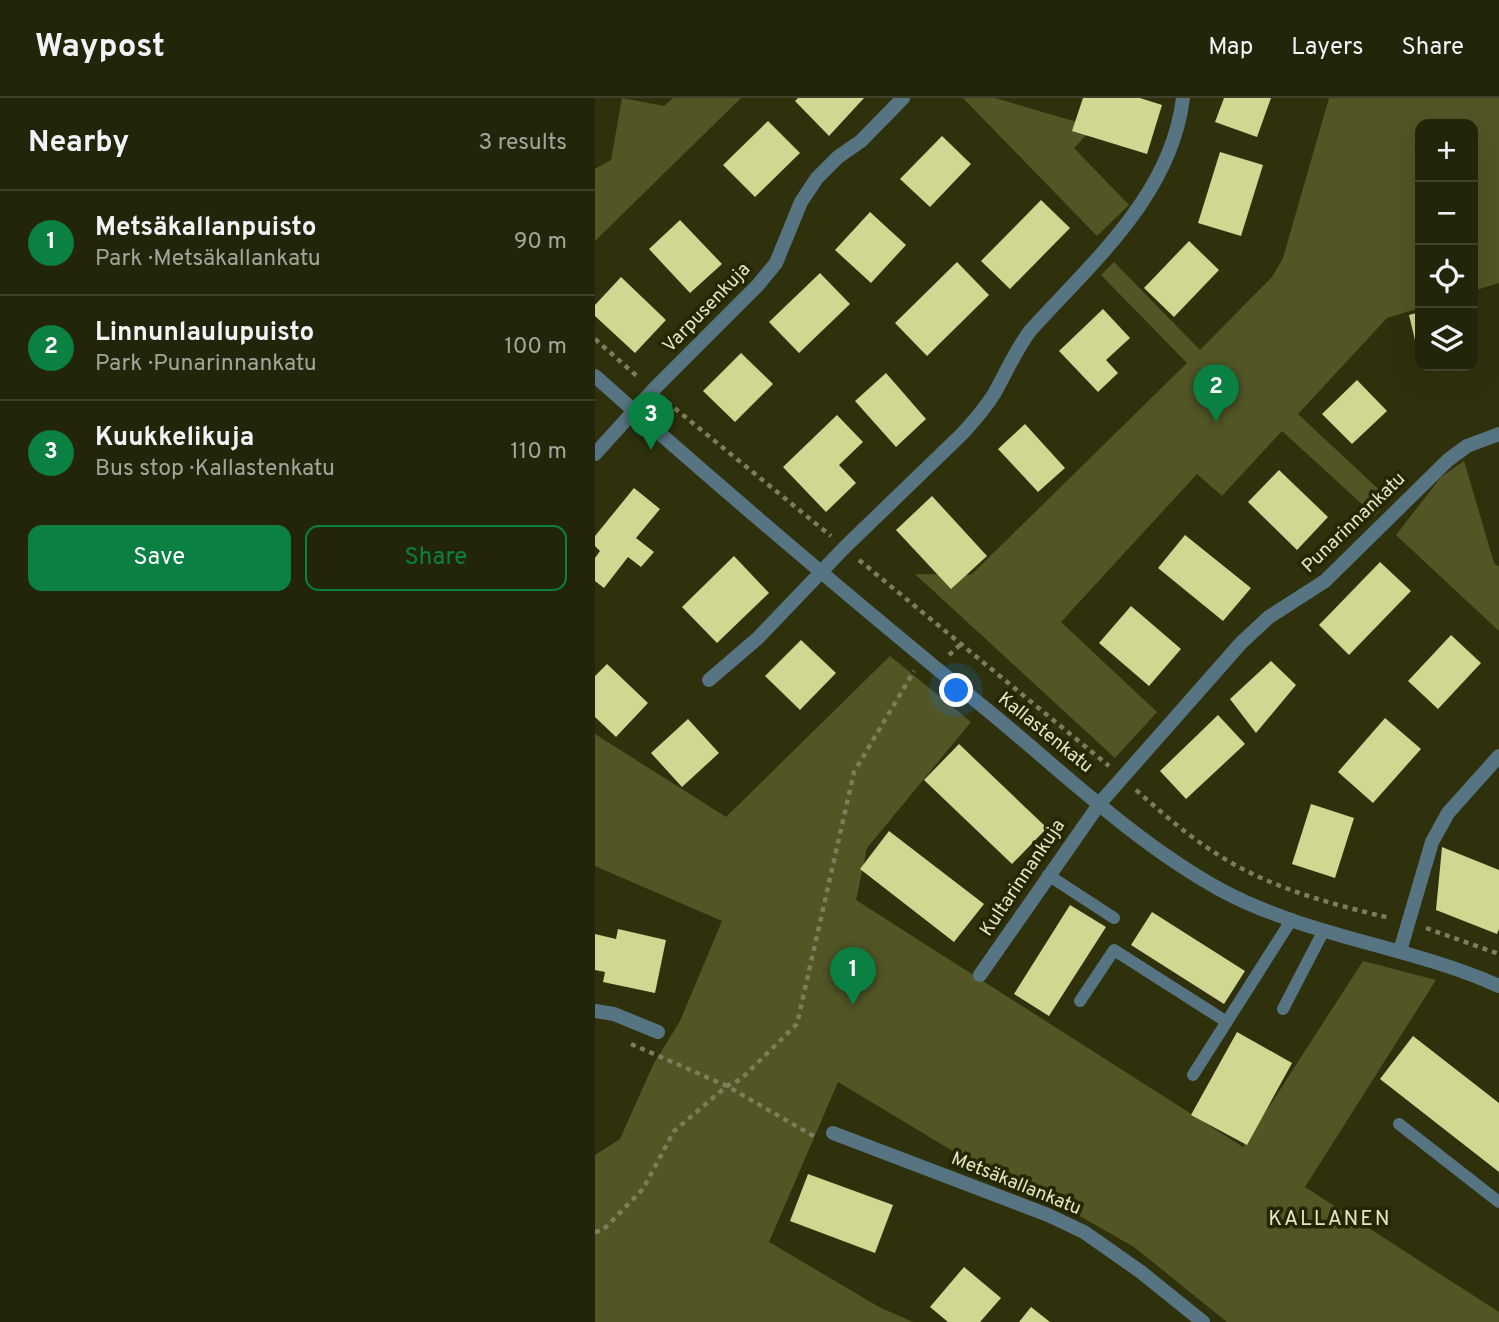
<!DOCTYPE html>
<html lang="en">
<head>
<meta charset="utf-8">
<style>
  body { margin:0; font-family:Overpass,sans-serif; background:#2f3118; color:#f1f3f6 }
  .controls { position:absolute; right:21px; top:21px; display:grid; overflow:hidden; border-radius:14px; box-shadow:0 7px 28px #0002 }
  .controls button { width:63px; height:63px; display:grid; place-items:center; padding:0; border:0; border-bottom:2px solid #40422b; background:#23250a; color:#f1f3f6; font:35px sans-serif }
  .you { position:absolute; left:362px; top:593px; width:24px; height:24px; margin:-18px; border:5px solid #fff; border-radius:50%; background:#1a73e8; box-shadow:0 0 0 10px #1a73e833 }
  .badge { display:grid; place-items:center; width:46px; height:46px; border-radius:50%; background:#0b8043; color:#fff; font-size:23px; font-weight:700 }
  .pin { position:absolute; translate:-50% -58px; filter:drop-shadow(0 2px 4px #0008) }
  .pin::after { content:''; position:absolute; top:37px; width:24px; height:21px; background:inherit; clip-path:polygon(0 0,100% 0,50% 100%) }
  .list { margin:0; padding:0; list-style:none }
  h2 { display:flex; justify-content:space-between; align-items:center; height:91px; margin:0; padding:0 28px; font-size:30px }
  h2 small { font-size:23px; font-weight:400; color:#a3a59c }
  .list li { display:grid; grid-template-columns:46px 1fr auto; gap:21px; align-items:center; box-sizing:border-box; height:105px; padding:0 28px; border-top:2px solid #40422b }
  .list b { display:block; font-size:26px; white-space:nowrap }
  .list p { margin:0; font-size:23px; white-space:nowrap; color:#a3a59c }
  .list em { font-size:23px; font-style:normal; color:#a3a59c }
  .actions { display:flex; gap:14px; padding:21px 28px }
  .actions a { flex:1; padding:16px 0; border:2px solid #0b8043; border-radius:14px; text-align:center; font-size:24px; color:#0b8043 }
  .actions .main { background:#0b8043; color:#fff }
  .icon { flex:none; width:38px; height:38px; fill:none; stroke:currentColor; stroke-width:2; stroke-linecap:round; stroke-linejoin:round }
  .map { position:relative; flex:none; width:904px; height:1224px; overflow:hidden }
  header { display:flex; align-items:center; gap:42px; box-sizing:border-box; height:98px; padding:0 35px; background:#23250a; border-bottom:2px solid #40422b }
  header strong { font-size:33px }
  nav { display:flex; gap:38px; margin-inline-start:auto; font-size:24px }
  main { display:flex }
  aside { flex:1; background:#23250a }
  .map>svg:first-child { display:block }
</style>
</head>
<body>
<header>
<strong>Waypost</strong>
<nav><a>Map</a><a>Layers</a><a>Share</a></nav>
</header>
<main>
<aside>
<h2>Nearby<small>3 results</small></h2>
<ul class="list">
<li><span class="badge">1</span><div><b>Metsäkallanpuisto</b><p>Park · Metsäkallankatu</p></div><em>90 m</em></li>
<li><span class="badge">2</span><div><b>Linnunlaulupuisto</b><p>Park · Punarinnankatu</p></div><em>100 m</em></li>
<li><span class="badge">3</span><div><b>Kuukkelikuja</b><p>Bus stop · Kallastenkatu</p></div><em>110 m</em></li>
</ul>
<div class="actions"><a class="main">Save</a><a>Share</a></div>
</aside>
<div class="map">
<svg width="904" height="1224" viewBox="0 0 904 1224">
  <rect width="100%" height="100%" fill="#2f310d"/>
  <path fill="#525625" d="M27,0l42,8 9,-8h68l-146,143v-72l16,-9z
    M368,0h32l99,29 -20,21 55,57 -32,31z
    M734,0h170v185l-26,8v-167h-53v184l-33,10 -89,96 91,85 -14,17 -93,-85 -60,65 -25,-22 -136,148 96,90 -42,46 -200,-184 56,1 216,-212 -86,-88 13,-13 86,88 72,-73 11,-19z
    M869,363l30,102 5,4v64l-103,-96 45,-58z
    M295,558l81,66 -104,126 -11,52 387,247 120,-186 73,19 -131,207 194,125v10h-272l-93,-75 -79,-45 -79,-37 -138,-83 -69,160 110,65 34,15h-318v-167l25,-16 33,-74 27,-44 42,-100 -127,-55v-132l131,83z"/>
  <path fill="#d0d790" d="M203,0h66l-35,38 -34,-35z
    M488,0h57l22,7 -15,49 -75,-23z
    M629,0h47l-14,39 -42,-15z
    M173,23l32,32 -45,44 -32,-32z
    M347,38l29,28 -41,43 -30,-28z
    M625,54l43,13 -22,71 -43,-13z
    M446,102l29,28 -60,61 -29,-28z
    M275,114l36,33 -35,38 -36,-33z
    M85,122l42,44 -32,29 -41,-44z
    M594,143l30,29 -45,47 -30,-29z
    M362,164l32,33 -62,61 -32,-33z
    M225,175l30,31 -51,49 -30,-31z
    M26,179l45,43 -31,33 -40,-37v-11z
    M508,211l27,29 -24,22 12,13 -20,19 -39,-41z
    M825,214v45h-1l-10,-42z
    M146,255l32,31 -38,38 -32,-31z
    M291,275l40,46 -30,28 -41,-46z
    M762,282l30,31 -35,33 -30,-30z
    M242,317l26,27 -24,23 17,18 -30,29 -43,-45z
    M430,326l40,44 -27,24 -40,-43z
    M684,372l49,47 -31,33 -49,-48z
    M39,390l26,21 -24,29 18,14 -13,15 -13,-10 -24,31 -9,-7v-23l5,-7 -5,-5v-10z
    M337,398l55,60 -36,33 -55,-59z
    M590,437l66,53 -28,33 -65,-53z
    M139,458l35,37 -52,50 -35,-36z
    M785,464l31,29 -62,64 -30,-30z
    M536,508l50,43 -32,37 -50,-43z
    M856,537l30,28 -43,46 -30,-28z
    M206,542l35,33 -36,37 -35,-34z
    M676,563l25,24 -40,48 -26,-34z
    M12,566l41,39 -32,34 -21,-20v-41z
    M623,617l27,29 -59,55 -26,-28z
    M790,620l36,31 -48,54 -35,-31z
    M93,621l31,34 -37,34 -31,-34z
    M364,646l88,84 -35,36 -88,-84z
    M716,706l43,14 -19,60 -43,-14z
    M294,733l95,73 -30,38 -94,-73z
    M847,749l57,23v59l-2,5 -61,-24z
    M475,807l36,22 -57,89 -35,-22z
    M557,814l93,59 -21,33 -93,-59z
    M23,831l48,11 -11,53 -52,-11 2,-10 -10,-2v-36l21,5z
    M642,934l55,31 -45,82 -56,-30z
    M818,938l86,67v69l-119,-93z
    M213,1076l85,31 -18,48 -85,-32z
    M369,1169l37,31 -21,24h-32l-18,-15z
    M436,1209l19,15h-31z"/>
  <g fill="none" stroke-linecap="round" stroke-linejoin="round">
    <path stroke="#7c7e5b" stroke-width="4.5" stroke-dasharray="5 5" stroke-linecap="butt" d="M0,241l44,39
      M72,304l164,134
      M264,462l250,206
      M354,557l12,-11
      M541,692c26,23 52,46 81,64 52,34 114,50 173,64
      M831,830l73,26
      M36,946l96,42 90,52
      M0,1134l8,-2 40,-41 31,-58 53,-45 14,-7 56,-55 57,-252 60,-101"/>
    <path stroke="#577483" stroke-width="12" d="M453,777l66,43
      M485,903l34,-51 113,72
      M688,911l41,-79
      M598,977l99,-156
      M804,1026l100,78"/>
    <path stroke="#577483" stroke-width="14" d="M0,356l58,-64 105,-105 18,-22 25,-61 16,-24 21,-21 23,-16 42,-43
      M114,582l49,-42 86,-90 119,-115c11,-12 22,-25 31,-39 12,-21 21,-43 36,-63 62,-69 141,-135 153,-233
      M805,853l32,-109 16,-29 51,-57
      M385,877l120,-172 141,-160 28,-26 56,-36 123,-121 19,-14 32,-12
      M0,913l19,3 44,18
      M238,1035l215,82 36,17 57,40 62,50"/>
    <path stroke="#577483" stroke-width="14" d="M0,278c131,117 266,231 402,342 72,60 142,127 224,172 87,47 189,56 278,96"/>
  </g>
  <g text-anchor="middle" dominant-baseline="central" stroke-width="7" stroke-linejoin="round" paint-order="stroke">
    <g font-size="19" fill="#e2e6c4" stroke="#252703">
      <text transform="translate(112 210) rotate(-46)">Varpusenkuja</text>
      <text transform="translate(759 425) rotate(-44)">Punarinnankatu</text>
      <text transform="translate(450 635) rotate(39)">Kallastenkatu</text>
      <text transform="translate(428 780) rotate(-56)">Kultarinnankuja</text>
      <text transform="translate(421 1086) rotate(22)">Metsäkallankatu</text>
    </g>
    <g font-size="21" letter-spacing="2" fill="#e2e6c4" stroke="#252703">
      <text x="735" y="1121">KALLANEN</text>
    </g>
  </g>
</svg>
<div class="controls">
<button>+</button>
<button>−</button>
<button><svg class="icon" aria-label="locate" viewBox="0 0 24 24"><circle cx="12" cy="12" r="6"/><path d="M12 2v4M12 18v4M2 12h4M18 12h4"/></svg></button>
<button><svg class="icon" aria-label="layers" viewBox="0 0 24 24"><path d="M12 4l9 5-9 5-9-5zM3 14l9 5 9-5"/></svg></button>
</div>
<div class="you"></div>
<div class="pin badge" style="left:258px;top:907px">1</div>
<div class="pin badge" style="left:621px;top:324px">2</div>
<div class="pin badge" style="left:56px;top:352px">3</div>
</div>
</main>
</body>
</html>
